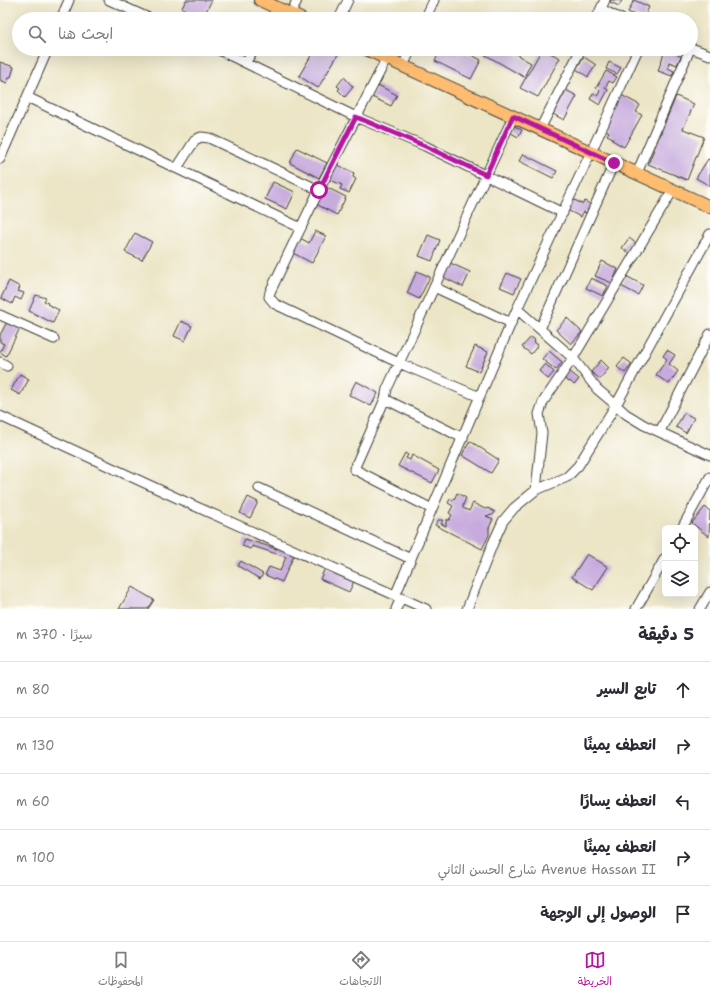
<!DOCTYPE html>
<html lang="ar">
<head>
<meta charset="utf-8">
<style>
  body { margin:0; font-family:"Shantell Sans","Playpen Sans Arabic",sans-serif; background:#f2f2f3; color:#2b2b33; direction:rtl }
  .controls { position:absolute; right:12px; bottom:12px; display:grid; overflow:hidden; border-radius:6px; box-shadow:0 4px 16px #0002 }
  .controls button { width:36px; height:36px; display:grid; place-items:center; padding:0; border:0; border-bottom:1px solid #e1e1e2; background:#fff; color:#2b2b33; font:20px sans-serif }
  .stop { position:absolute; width:12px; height:12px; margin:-9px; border:3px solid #b5179e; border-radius:50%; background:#fff }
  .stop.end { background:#b5179e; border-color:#fff; box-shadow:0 1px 4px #0008 }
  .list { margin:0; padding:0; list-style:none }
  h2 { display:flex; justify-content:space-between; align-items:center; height:52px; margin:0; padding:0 16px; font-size:17px }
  h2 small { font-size:13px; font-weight:400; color:#7c7c81 }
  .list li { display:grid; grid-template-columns:26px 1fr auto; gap:12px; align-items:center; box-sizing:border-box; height:56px; padding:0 16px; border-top:1px solid #e1e1e2 }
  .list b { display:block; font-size:15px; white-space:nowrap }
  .list p { margin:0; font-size:13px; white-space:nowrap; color:#7c7c81 }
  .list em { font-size:13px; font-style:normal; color:#7c7c81 }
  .icon { flex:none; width:22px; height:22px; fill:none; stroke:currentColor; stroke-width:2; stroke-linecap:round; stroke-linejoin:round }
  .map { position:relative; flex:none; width:710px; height:609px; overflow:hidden; direction:ltr }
  .search { position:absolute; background:#fff; box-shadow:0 4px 16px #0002; left:12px; right:12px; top:12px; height:44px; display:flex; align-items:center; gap:10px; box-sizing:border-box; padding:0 14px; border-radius:22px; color:#7c7c81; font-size:15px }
  .sheet { height:332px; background:#fff }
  nav { display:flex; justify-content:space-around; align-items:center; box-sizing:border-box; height:56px; border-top:1px solid #e1e1e2; background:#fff; font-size:11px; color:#7c7c81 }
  nav a { display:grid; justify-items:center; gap:2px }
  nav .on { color:#b5179e }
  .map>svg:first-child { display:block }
</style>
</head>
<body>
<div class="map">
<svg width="710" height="609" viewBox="0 0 710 609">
  <rect width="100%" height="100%" fill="#fdfcf7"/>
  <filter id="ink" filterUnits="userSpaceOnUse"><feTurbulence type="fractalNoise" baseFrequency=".025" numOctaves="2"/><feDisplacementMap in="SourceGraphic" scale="8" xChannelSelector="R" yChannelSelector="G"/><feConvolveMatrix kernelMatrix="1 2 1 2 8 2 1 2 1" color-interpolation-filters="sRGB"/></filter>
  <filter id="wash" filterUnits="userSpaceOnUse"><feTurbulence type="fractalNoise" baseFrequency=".012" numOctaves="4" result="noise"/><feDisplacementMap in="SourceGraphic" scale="16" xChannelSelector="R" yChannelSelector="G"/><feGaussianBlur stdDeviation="0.9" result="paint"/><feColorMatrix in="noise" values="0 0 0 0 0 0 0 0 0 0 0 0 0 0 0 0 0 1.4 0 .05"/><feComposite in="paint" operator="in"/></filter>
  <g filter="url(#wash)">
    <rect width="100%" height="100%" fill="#ece5c6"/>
    <g id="blocks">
      <path fill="#c7abde" d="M186,0h26l-10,19 -11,-4 1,-2 -10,-5z
        M611,0h11l-3,6 -9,-4z
        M634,0l15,7 -6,12 -15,-7z
        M315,49h21l4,2 -22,37 -19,-12z
        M441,49h19l21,11 -10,19 -36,-18z
        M487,49h7l4,2 1,-2h8l24,14 -7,14 -40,-23z
        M542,49l18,9 -22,39 -18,-9z
        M665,50l16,6 -4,9 -8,-3 -1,6 6,3 -2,5 -14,-5z
        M584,57l12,8 -8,12 -12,-8z
        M0,62l14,5 -3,10h-2l-2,6 -7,-3z
        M609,62l12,6 -4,6 -11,-5z
        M606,71l11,6 -4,6 -4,-2 -4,7 3,2 -8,15 -10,-6 3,-6 5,3 2,-6 -4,-2z
        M344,77l9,10 -8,10 -7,-7 2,-2 -3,-2z
        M378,85l19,10 -6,11 -19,-9z
        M566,90l11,6 -13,24 -11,-6z
        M621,95l19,10 -4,7 6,3 -18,32 -12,-7 1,-2 -6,-3 2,-3 -6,-4z
        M676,96l18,8 -11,25 21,8 -17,43 -39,-16z
        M512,125l10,5 -4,7 -10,-6z
        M297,148l30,15 -8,15 -29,-15z
        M523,154l34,17 -4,7 -34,-17z
        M708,159l2,1v26l-14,-8z
        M336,164l18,9 -1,4 3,2 -7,14 -9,-4 2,-4 -14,-6z
        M273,182l22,10 -8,17 -22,-10z
        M324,186l22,11 -9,18 -21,-11z
        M572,199l11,5 2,-3 6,4 -4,8 -4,-1 -2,5 -14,-7z
        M315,231l11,5 -14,27 -19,-10 7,-15 9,5z
        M135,233l17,9 -10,18 -17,-8z
        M428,235l12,5 -8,21 -13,-5z
        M629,238l8,6 -7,10 -8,-6z
        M602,261l16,8 -6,14 -17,-7z
        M448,262l22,10 -7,15 -22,-11z
        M417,271l13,6 -11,22 -12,-6z
        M507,273l14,6 -7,14 -14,-6z
        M626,276l17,9 -5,10 -17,-9z
        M591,278l17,8 -5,10 -17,-8z
        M9,281l11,6 -2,4 6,2 -3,7 -6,-3 -3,7 -11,-6z
        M36,295l10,3 -2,3 4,2 -1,1 12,6 -6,13 -24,-12z
        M567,318l15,14 -11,12 -15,-14z
        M181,321l11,5 -7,15 -11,-5z
        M7,322l13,6 -14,28 -6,-4 4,-8 -4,-2v-7z
        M531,337l4,3 -1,2 4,3 -7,9 -9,-7z
        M475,346l13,6 -9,20 -13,-6z
        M667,350l8,5 -6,9 9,7 -9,13 -13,-9 11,-16 -4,-3z
        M549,351l13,11 -6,8 -14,-11z
        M624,358l8,6 -7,9 -8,-6z
        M601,360l8,8 -9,11 -9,-7z
        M545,364l9,8 -6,7 -9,-8z
        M568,370l11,9 -5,6 -4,-4 -1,1 -7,-5z
        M20,374l9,5 -9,16 -9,-5z
        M356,381l22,12 -7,13 -22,-11z
        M684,413l10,5 -8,15 -10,-6z
        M470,441l29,19 -8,13 -29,-18z
        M405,453l3,2 -2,3 4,2 2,-5 27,15 -7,13 -34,-17z
        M457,493l9,5 -3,7v3l6,3 4,-8 12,6 3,-1 7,4 -2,3 -7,1 7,3 -4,9v7l-7,14 -47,-24 3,-5h5l-2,4 5,2v-6h3l3,-5 -3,-2 4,-7 -5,-3 2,-4 4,1z
        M248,497l10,5 -8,16 -10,-5z
        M705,507l5,4 -1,26 -17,-14z
        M245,539l32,10 1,-1 17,5 -13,29 -17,-7 4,-8 11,4 6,-14 -34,-11 -1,3 -9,-3z
        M587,554l21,13 -15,23 -21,-13z
        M241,561l22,13 -3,5 -22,-13z
        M326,566l29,13 -6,13 -29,-13z
        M132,587l22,13 -6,9h-29z"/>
    </g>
  </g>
  <g filter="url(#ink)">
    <use href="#blocks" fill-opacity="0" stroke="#3b3a36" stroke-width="1"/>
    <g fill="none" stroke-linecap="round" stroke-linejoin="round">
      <g stroke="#3b3a36" stroke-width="11">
        <path id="minor" d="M109,0l42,19
          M601,9l20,10
          M291,14l6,-14
          M61,19l8,-19
          M271,19l7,-11
          M339,19l9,-19
          M425,19l9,-19
          M596,19l9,-19
          M691,48l19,7
          M217,49l139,68 69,29 138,67
          M387,58l-68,132 -49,102 -1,5 6,7 124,59 81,34
          M246,62l8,-13
          M403,66l8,-17
          M27,97l274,131
          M540,129l41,-80
          M0,159l48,-110
          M177,168l18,-28 6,-3 8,1 110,52
          M637,173l53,-124
          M434,287l77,36
          M517,309l56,49 24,31 19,16 94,-171
          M0,315l54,24
          M540,329l74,-166
          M0,362l7,4
          M385,399l78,39
          M0,416l188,87 238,106
          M660,431l50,-97
          M259,488l152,71
          M536,490l6,-57 -3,-19 4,-12 30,-44 100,-168
          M432,509l-78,-40 31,-70 2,-10 126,-272
          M682,528l28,-51
          M395,596l122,-287 74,-157 47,-103
          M396,609l5,-11
          M467,609l26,-66 10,-22 11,-13 22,-18 31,-13 11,-11 38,-61 10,9 18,11 66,30
          M636,609l29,-51
          M700,609l10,-17"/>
      </g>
      <g stroke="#3b3a36" stroke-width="14">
        <path id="major" d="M260,0l41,19
          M366,49l344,158"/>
      </g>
      <use href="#minor" stroke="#fff" stroke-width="9"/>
      <use href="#major" stroke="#fdbc70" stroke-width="12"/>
    </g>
  </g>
  <g fill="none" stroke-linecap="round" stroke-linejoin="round" filter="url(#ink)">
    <path stroke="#b5179e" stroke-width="5" d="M319,190l37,-73 69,29 61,29 27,-59 101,47"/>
  </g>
</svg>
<div class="controls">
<button><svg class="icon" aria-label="locate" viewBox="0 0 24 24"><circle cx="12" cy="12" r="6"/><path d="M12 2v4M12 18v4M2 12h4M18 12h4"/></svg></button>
<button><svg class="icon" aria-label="layers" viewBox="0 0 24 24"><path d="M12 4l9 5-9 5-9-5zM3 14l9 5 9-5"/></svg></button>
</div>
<div class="stop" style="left:319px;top:190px"></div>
<div class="stop end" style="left:614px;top:163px"></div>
<div class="search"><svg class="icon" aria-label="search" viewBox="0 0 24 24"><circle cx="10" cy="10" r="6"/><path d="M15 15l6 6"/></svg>ابحث هنا</div>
</div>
<section class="sheet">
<h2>5 دقيقة<small>سيرًا · 370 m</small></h2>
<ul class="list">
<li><svg class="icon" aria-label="ahead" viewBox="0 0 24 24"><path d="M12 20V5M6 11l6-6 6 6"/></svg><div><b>تابع السير</b></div><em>80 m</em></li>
<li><svg class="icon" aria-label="right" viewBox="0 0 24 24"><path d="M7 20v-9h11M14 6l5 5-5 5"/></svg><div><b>انعطف يمينًا</b></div><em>130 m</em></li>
<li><svg class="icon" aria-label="left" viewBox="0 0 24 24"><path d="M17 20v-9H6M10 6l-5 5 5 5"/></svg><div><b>انعطف يسارًا</b></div><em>60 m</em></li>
<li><svg class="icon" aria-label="right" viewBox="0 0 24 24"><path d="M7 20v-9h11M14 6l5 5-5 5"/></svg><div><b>انعطف يمينًا</b><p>Avenue Hassan II شارع الحسن الثاني</p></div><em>100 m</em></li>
<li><svg class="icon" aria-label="arrive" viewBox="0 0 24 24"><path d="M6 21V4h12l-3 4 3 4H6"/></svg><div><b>الوصول إلى الوجهة</b></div></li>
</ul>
</section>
<nav>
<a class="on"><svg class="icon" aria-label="map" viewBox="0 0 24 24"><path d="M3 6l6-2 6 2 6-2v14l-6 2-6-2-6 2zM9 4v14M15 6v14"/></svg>الخريطة</a>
<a><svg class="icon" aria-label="directions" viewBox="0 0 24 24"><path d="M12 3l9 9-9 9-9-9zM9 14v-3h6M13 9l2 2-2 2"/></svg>الاتجاهات</a>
<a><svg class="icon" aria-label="saved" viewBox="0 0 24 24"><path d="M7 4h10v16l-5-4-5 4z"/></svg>المحفوظات</a>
</nav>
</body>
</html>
